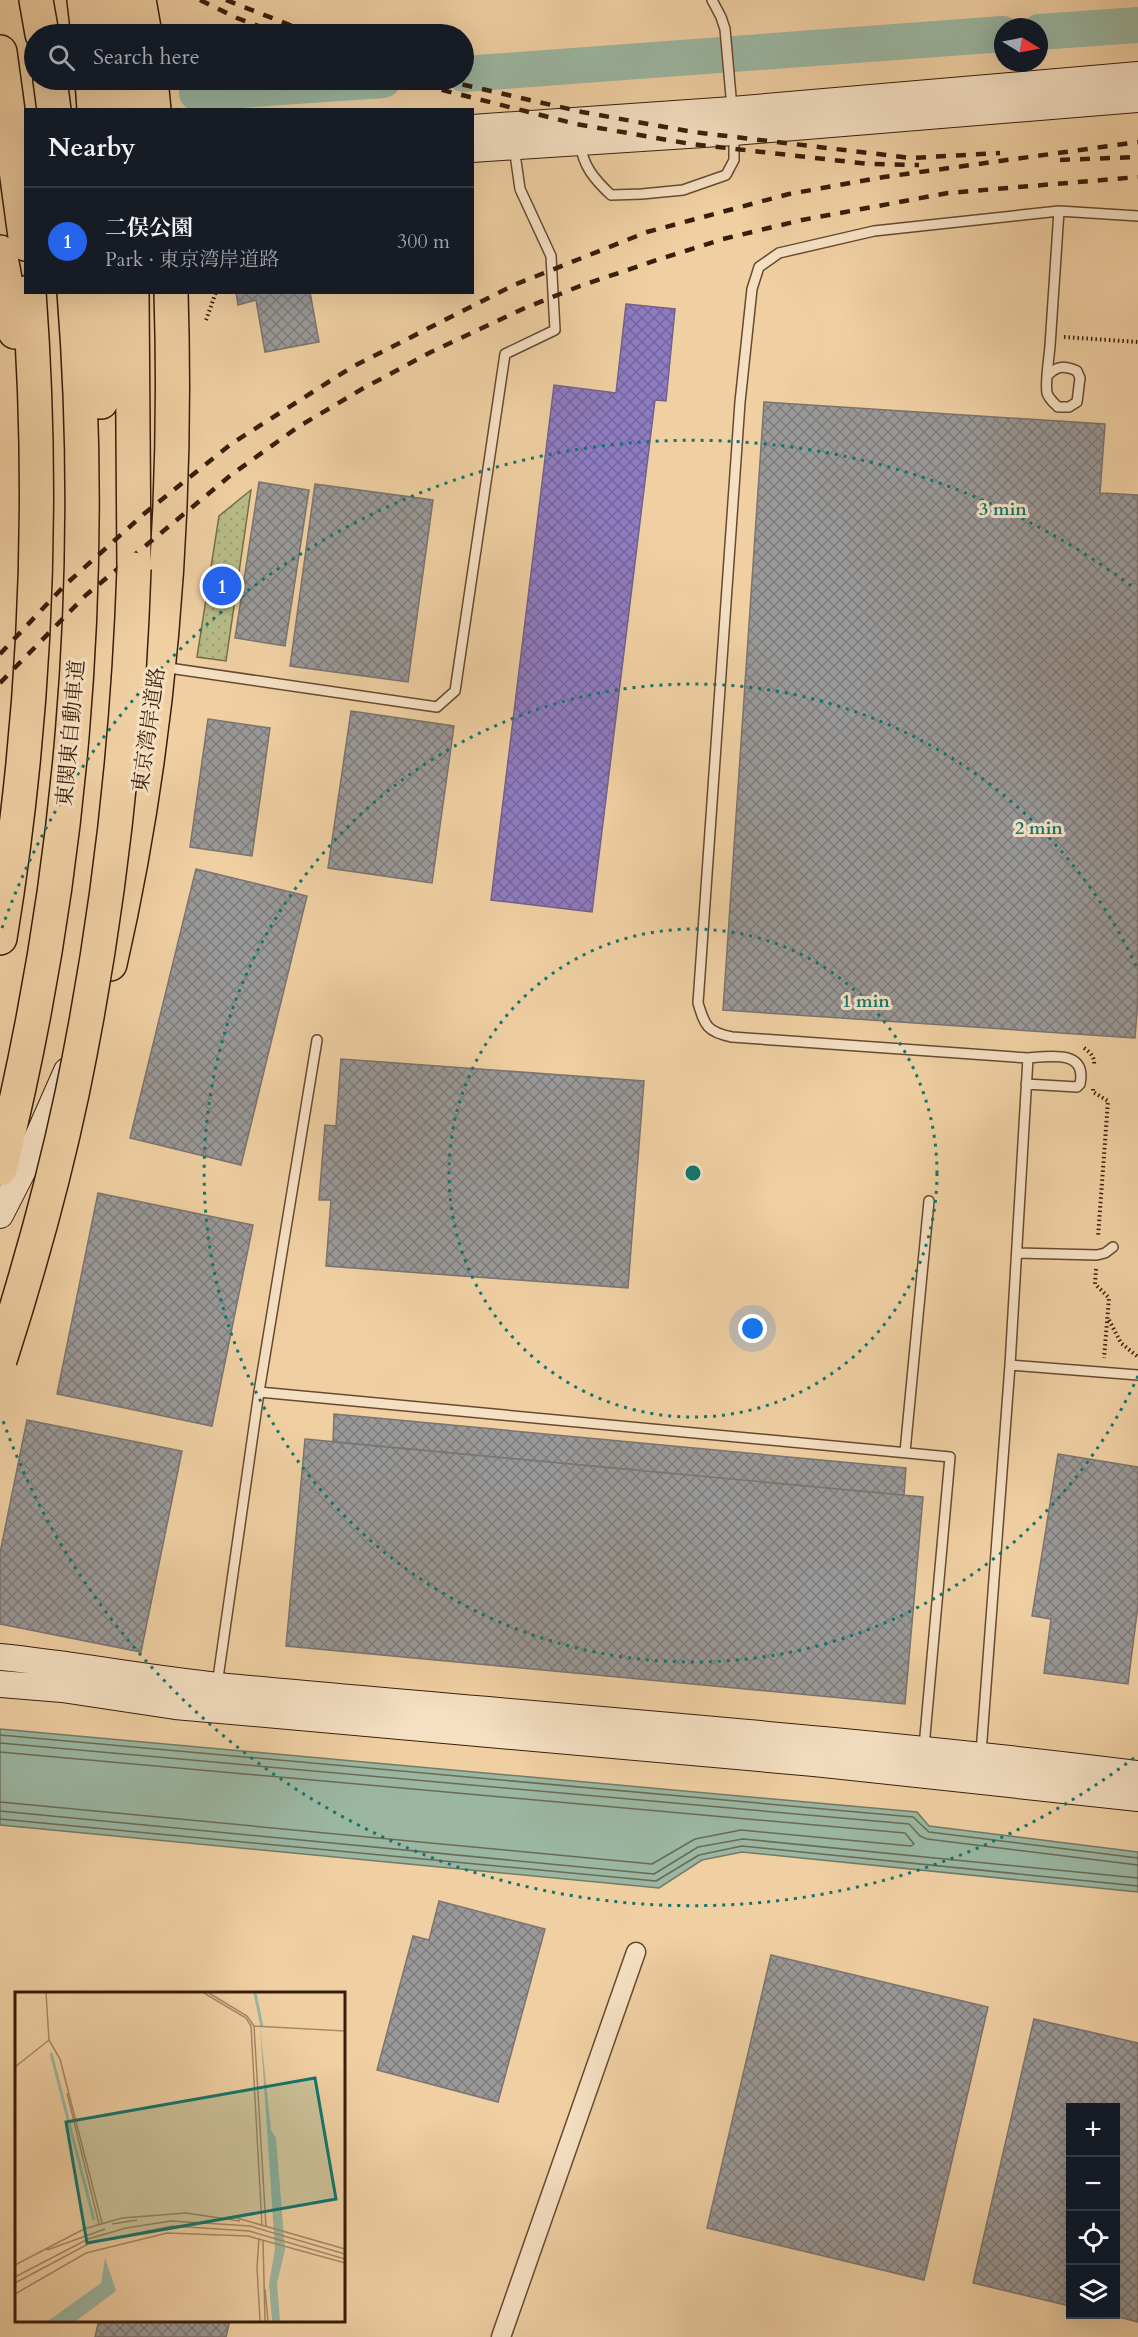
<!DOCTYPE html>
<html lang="en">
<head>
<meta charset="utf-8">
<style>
  body { margin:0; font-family:Cardo,"Noto Serif JP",serif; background:#20242c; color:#f1f3f6 }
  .controls { position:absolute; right:18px; bottom:18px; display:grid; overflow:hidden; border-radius:0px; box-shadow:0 6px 24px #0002 }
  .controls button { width:54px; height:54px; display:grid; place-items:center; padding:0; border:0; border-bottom:2px solid #363941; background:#171b24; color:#f1f3f6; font:30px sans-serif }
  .compass { position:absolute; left:994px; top:18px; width:54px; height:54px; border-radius:50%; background:#171b24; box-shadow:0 6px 24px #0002; rotate:100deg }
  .you { position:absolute; left:753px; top:1329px; width:21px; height:21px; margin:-15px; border:4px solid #fff; border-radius:50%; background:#1a73e8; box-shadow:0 0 0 9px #1a73e833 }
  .badge { display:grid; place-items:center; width:39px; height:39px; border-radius:50%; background:#2563eb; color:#fff; font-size:20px; font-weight:700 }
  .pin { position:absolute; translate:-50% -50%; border:3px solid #fff; box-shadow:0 2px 6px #0006 }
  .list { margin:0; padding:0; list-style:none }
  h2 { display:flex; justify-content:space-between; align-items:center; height:78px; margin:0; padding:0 24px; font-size:26px }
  h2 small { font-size:20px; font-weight:400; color:#9ea1a6 }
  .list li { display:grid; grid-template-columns:39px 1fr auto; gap:18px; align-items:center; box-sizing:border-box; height:108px; padding:0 24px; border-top:2px solid #363941 }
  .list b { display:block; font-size:22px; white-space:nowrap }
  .list p { margin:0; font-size:20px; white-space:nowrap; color:#9ea1a6 }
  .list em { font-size:20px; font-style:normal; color:#9ea1a6 }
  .icon { flex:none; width:33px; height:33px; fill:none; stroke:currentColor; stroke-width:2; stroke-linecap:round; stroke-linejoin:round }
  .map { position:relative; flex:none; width:1138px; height:2337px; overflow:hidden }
  .search { position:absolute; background:#171b24; box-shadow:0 6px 24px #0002; left:24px; top:24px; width:450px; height:66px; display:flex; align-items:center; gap:15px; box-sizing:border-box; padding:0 21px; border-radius:33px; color:#9ea1a6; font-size:22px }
  .panel { position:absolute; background:#171b24; box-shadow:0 6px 24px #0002; left:24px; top:108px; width:450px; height:186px; border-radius:0px }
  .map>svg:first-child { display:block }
</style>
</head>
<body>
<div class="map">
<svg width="1138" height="2337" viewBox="0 0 1138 2337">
  <defs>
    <pattern id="park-dots" width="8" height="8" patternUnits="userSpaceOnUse" patternTransform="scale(1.5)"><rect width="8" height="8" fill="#b7bc87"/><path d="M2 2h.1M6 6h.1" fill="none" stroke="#9ea173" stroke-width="1.8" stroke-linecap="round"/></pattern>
    <pattern id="offices-cross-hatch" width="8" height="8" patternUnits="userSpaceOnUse" patternTransform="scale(1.5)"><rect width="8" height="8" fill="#8e7cc3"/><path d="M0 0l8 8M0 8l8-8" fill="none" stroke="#75659d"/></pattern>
    <pattern id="industry-cross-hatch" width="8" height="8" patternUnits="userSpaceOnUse" patternTransform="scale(1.5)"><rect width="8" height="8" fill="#999"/><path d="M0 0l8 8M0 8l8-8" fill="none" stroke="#7e7c7b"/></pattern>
  </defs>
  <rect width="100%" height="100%" fill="#f0d0a3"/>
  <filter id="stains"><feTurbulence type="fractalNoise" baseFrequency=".00333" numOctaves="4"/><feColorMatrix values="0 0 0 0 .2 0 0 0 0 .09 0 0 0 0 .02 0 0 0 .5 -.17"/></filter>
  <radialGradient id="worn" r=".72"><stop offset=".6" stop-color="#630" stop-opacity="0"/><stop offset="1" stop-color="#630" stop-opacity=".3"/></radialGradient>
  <path fill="url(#park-dots)" stroke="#786d48" stroke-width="1.5" d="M251,490l-25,171 -29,-4 22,-141z"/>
  <path fill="#9bb7a2" stroke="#737a65" stroke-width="1.5" d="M0,1729l917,83 12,14 209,26v40l-396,-40 -40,8 -43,28 -659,-63z"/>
  <path fill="url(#offices-cross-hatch)" stroke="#74608c" stroke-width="1.5" d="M626,304l49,5 -9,92 -11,-1 -63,512 -101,-12 63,-515 62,8z"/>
  <path fill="url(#industry-cross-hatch)" stroke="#7c746e" stroke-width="1.5" d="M236,292h74l9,50 -54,10 -9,-52 -18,5z
    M764,402l341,22 -5,69 38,2v504l-3,39 -412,-28z
    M259,482l50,8 -24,156 -50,-8z
    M315,484l118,16 -25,182 -118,-16z
    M351,711l103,15 -22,157 -104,-15z
    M208,719l62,9 -18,128 -62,-9z
    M196,869l111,27 -66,269 -111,-27z
    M341,1059l303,22 -16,207 -302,-22 5,-66h-12l6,-75 11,1z
    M98,1193l155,32 -41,201 -155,-32z
    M334,1414l572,54 -2,27 -571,-53z
    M27,1420l155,31 -41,201 -141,-28v-71z
    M305,1439l618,58 -18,207 -619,-58z
    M1058,1454l80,13v138l-10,79 -84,-11 7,-54 -19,-3z
    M439,1901l106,28 -47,173 -121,-32 36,-134 16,4z
    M771,1955l217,52 -64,273 -217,-52z
    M1034,2019l104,24v279l-31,-8h9v-206h-46v198l-97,-23z
    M99,2320h131l-4,17h-131z"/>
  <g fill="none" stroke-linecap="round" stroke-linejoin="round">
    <path stroke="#6a6a56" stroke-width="1.5" d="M0,1735l913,82 16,15 209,26
      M0,1743l909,81 11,12 7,3 211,26
      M0,1752l905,81 9,11 -3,2 -170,-16 -46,9 -43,25 -652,-62
      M0,1811l654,63 44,-27 45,-8 395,39
      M0,1819l656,62 43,-26 43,-9 396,40"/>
    <path stroke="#9bb7a2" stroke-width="36" d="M1039,32l99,-7
      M464,74l539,-40
      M197,93l186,-13"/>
    <g stroke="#664a30" stroke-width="12">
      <path id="lane" d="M712,0l9,17 4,12 7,79
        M580,143c3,23 14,36 31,52l31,-1 41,-4 43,-15 8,-15v-26
        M1048,375c10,-10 17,-9 29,-4l3,7 -3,24 -8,5h-11c-4,-4 -9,-8 -11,-14 -2,-12 2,-34 3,-47 3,-45 6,-90 9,-135
        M162,667l275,40 18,-16 50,-337 50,-24 -4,-74 -31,-67 -6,-42
        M1026,1084l51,3 3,-3c7,-34 -29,-28 -52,-26l-296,-21c-25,-5 -27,-11 -34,-34l42,-601 12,-113 7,-22 20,-14 95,-22 185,-20 79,5
        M1017,1253l80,2 8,-2 8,-6
        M1010,1365l128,10
        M259,1392l58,-352
        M905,1452l24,-251
        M217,1685l42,-293 691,65 -26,290
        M981,1753l29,-388 18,-307"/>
    </g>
    <g stroke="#664a30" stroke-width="21">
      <path id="street" d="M501,2337l135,-385"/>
    </g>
    <g stroke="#381e0a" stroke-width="28">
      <path id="secondary" d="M472,128l260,-18 406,-35
        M472,149l262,-17 404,-33
        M0,1215l26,-51 41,-93
        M0,1657c80,8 159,24 239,31 300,28 601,49 899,86
        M0,1684l62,5 113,17 639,57 324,35"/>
    </g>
    <g stroke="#381e0a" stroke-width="36">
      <path id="highway" d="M36,0l6,34
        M84,0l4,34
        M114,0l4,34
        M139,0l6,34
        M0,52l26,192
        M50,80l4,30
        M92,80l2,30
        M123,80l2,30
        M151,80l3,30
        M0,252l15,80
        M101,292v110
        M132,292l2,277
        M0,938c35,-213 45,-430 29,-646
        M110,964c50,-219 68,-447 61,-672
        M0,1169c71,-285 97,-584 74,-877"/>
    </g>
    <path stroke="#381e0a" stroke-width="4" stroke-dasharray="1.5 3" stroke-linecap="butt" d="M206,320l10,-28
      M1064,337l74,5
      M1084,1048c7,5 11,9 10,18
      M1093,1089v3l15,9 -10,136
      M1096,1269l-1,15 14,14 -5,60
      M1109,1320l12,23 17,14"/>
    <use href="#lane" stroke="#f5e0c3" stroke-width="9"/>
    <use href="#street" stroke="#f5e0c3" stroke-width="18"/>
    <use href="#secondary" stroke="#f5e0c3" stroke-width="26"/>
    <use href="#highway" stroke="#f0d0a3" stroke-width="33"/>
    <path stroke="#381e0a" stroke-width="4.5" stroke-dasharray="10 10" stroke-linecap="butt" d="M200,0l37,18 42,16
      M226,0l87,34
      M403,80l173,44 115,20 178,20 50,1
      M443,80l139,32 111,20 218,26 89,-5
      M1060,160l78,-3
      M0,654l65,-69 80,-72 86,-69 121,-77 162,-82 133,-53 142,-38 95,-17 254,-35
      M0,683l86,-88 145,-120 67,-48 64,-38 69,-37 94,-44 55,-22 77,-26 66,-21 79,-19 146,-27 190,-16"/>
    <g stroke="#381e0a" stroke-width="36" stroke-linecap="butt">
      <path id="highway-bridge" d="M0,1360c28,-87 53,-176 72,-266 36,-173 56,-349 62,-525"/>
    </g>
    <use href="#highway-bridge" stroke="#f0d0a3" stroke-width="33"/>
  </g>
  <g fill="none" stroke="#0f766e" stroke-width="3" stroke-dasharray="3 6">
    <circle cx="693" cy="1173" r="244"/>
    <path d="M1138 1376A489 489 0 1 1 1138 970"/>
    <path d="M1134 1758A733 733 0 0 1 2 1418M2 928A733 733 0 0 1 1134 588"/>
  </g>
  <g text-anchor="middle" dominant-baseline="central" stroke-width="6" stroke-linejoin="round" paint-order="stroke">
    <g font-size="21" fill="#381e0a" stroke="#f5e0c3">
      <text transform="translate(149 730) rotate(-82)">東京湾岸道路</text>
      <text transform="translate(71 733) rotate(-85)">東関東自動車道</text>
    </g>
  </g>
  <g transform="translate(15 1992)">
    <rect width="330" height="330" fill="#f0d0a3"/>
    <path d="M245,34l11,104 5,8 9,112 -8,33 3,38h-8l-3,-37 6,-35zM90,266l11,33 -40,30h-28l53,-38z" fill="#9bb7a2"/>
    <path fill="none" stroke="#9bb7a2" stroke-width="3" d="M240,1l7,34M36,61l43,167"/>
    <path fill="none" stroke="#a68966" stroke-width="1.5" d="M31,1l3,47 11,19 42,164M189,1l42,25 5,8 11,200M194,1l38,23 7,10 12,201M238,34l92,5M0,75l34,-27M52,101l32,131M222,226l108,31M97,232l25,-4M244,246l-2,29 3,54M248,248l2,81M32,258l58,-21M0,273l69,-36 38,-11 64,-5 54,8M0,285l73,-38 38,-11 45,-7 79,5 95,28M0,291l75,-40 82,-17 77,5 96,28M250,297l3,32M0,302l71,-41 81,-20 81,3 97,27"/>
    <path fill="#0f766e" fill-opacity="0.15" stroke="#0f766e" stroke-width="3" d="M300,86l21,121 -249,44 -21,-121z"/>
    <rect width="330" height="330" fill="none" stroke="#381e0a" stroke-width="3"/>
  </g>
  <circle cx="693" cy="1173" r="9" fill="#0f766e" stroke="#f5e0c3" stroke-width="3"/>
  <g font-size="18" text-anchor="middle" font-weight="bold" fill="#0f766e" stroke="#f5e0c3" stroke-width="6" stroke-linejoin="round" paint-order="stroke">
    <text x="1003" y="515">3 min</text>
    <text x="1039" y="834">2 min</text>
    <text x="866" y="1007">1 min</text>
  </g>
  <rect width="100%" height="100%" filter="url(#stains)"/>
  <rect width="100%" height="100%" fill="url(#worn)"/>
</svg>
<div class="controls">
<button>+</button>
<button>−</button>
<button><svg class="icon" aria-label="locate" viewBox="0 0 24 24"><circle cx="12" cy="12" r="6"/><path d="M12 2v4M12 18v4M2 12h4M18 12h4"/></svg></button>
<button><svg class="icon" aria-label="layers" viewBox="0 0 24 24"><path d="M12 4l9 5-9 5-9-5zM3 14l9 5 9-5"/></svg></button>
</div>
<svg class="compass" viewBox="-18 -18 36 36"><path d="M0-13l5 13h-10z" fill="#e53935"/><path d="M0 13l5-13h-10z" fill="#9ea1a6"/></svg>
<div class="you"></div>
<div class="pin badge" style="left:222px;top:586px">1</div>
<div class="search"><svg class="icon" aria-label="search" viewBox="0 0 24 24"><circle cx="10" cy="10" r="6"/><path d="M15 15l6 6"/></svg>Search here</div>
<section class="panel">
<h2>Nearby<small></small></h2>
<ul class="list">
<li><span class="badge">1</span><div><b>二俣公園</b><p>Park · 東京湾岸道路</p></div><em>300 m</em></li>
</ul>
</section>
</div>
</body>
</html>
